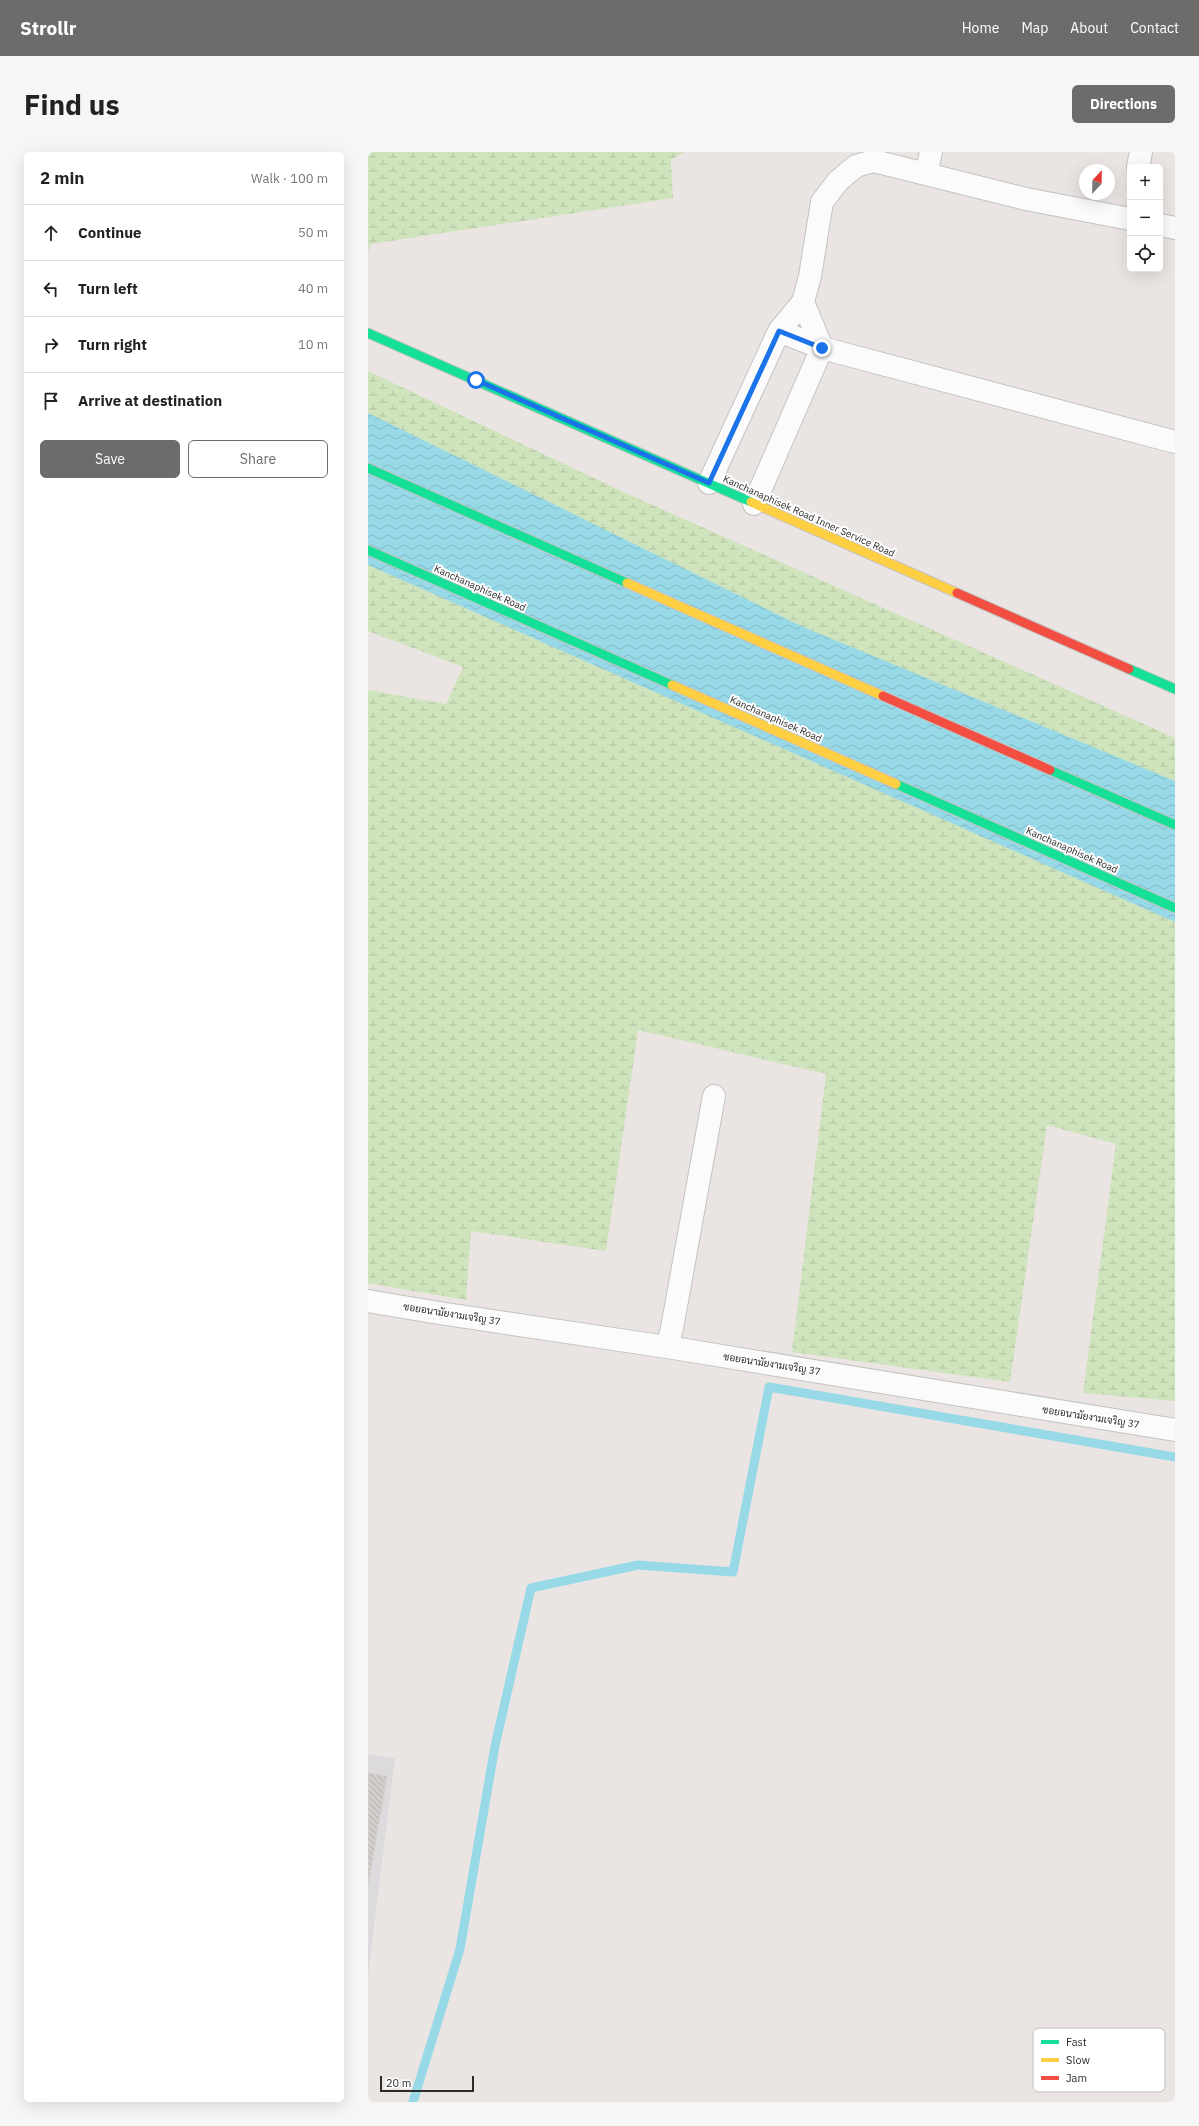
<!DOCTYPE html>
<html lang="en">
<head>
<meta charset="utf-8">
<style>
  body { margin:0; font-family:"IBM Plex Sans",Sarabun,sans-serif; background:#f6f6f6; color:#222 }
  .controls { position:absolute; right:12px; top:12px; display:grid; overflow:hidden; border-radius:6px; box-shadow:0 4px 16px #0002 }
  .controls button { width:36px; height:36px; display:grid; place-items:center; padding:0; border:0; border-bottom:1px solid #e0e0e0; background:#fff; color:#222; font:20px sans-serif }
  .compass { position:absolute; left:711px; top:12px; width:36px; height:36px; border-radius:50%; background:#fff; box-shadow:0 4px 16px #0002; rotate:22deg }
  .scale { position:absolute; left:12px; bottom:10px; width:94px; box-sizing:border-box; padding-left:4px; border:2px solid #2b2b2b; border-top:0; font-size:11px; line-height:14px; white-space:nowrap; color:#2b2b2b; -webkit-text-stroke:3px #fff; paint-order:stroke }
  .stop { position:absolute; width:12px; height:12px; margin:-9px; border:3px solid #1a73e8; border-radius:50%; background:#fff }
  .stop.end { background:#1a73e8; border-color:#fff; box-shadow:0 1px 4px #0008 }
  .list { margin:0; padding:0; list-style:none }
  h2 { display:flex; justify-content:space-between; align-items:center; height:52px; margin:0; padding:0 16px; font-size:17px }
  h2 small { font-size:13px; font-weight:400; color:#767676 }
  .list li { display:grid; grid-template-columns:26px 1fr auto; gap:12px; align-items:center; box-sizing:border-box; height:56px; padding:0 16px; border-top:1px solid #e0e0e0 }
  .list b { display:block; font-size:15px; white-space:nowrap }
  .list em { font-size:13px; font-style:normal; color:#767676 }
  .actions { display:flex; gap:8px; padding:12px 16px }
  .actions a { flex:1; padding:9px 0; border:1px solid #6e6c6b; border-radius:6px; text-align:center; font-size:14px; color:#6e6c6b }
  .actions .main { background:#6e6c6b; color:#fff }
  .icon { flex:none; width:22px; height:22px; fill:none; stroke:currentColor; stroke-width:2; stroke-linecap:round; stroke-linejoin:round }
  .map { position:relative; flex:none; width:807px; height:1950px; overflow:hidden; border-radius:6px }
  header { display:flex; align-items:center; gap:24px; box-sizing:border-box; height:56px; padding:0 20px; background:#6e6c6b; color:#fff }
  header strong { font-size:19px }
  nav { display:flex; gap:22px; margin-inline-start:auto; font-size:14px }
  .intro { display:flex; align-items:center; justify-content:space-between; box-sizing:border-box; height:96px; padding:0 24px }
  h1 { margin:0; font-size:28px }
  .button { padding:10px 18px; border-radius:6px; background:#6e6c6b; color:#fff; font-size:14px; font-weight:700 }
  main { display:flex; gap:24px; padding:0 24px }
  aside { flex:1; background:#fff; border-radius:6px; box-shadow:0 4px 16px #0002 }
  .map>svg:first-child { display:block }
</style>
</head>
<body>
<header>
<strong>Strollr</strong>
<nav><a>Home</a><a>Map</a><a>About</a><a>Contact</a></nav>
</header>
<div class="intro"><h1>Find us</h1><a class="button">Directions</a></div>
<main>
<aside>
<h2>2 min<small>Walk · 100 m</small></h2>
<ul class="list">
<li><svg class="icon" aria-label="ahead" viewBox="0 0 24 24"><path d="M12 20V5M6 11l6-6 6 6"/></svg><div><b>Continue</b></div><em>50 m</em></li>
<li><svg class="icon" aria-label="left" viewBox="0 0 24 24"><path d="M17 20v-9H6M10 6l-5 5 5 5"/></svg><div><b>Turn left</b></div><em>40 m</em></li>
<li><svg class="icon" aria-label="right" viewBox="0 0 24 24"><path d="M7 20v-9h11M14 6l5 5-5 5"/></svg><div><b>Turn right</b></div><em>10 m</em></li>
<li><svg class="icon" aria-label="arrive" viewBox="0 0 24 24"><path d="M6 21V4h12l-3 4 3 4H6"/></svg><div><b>Arrive at destination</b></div></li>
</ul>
<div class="actions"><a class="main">Save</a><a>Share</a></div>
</aside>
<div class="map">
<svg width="807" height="1950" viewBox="0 0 807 1950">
  <defs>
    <pattern id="wetland-marsh" width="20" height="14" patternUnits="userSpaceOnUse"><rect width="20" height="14" fill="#cfe3bc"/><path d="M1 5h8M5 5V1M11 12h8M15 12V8" fill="none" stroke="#b2c3a2"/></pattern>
    <pattern id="water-waves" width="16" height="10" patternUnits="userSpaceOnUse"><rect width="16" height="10" fill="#98d9e8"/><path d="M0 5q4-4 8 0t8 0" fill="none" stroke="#83bac7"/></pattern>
    <pattern id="building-back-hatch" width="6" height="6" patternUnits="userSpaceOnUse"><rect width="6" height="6" fill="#d0cdcb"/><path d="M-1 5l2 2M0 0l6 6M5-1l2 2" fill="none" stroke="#b3b0ae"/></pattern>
  </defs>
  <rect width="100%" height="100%" fill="#eae5e2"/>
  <path fill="#dddadd" d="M0,1602l27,4 -27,217z"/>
  <path fill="url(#wetland-marsh)" d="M0,0h316l-13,8 2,38 -302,46 -3,8z
    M0,219l251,119 556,248v663l-92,-8 33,-249 -69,-19 -37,257 -218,-30 34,-278 -188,-44 -32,221 -135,-20 -5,69 -98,-17v-593l78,14 17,-37 -95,-36z"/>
  <path fill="url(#water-waves)" d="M0,261l433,213 374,155v141l-807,-357z"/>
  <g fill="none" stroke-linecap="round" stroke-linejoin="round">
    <path stroke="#98d9e8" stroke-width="9" d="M45,1950l47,-153 35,-203 36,-158 107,-23 95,7 36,-185 406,70"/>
  </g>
  <path fill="url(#building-back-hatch)" stroke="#d5d1ce" d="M0,1621l19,3 -19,110z"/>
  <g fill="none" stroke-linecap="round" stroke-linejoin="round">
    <g stroke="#c3c2c2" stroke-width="24">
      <path id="street" d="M770,15l3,-15
        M558,22l5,-22
        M792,73l15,3
        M411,179l43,17 353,94
        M341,331l70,-152 24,-29 7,-26 12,-74 16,-21 18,-15 18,-5 152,38 104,20
        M386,352l68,-156 -19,-46
        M0,1149l71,12 228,34 508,83
        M299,1195l5,-19 42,-232"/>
    </g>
    <g stroke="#c3c2c2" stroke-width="11">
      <path id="fast" d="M0,181l383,169
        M0,316l259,115
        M0,398l304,135
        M761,517l46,20
        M682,618l125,55
        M528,632l279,124"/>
    </g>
    <g stroke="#c3c2c2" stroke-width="11">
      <path id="slow" d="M383,350l206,91
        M259,431l256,113
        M304,533l224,99"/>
    </g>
    <g stroke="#c3c2c2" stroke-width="11">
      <path id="jam" d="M589,441l172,76
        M515,544l167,74"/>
    </g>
    <use href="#street" stroke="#fcfbfb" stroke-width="22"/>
    <use href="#fast" stroke="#16e098" stroke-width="9"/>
    <use href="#slow" stroke="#ffcf43" stroke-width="9"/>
    <use href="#jam" stroke="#f24e42" stroke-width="9"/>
  </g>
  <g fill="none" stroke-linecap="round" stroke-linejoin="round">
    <path stroke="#1a73e8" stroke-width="5" d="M108,228l233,103 70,-152 43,17"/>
  </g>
  <g text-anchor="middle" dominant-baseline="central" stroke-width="4" stroke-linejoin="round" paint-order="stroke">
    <g font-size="10" fill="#2b2b2b" stroke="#fff">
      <text transform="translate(441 364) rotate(24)">Kanchanaphisek Road Inner Service Road</text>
      <text transform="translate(112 436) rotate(24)">Kanchanaphisek Road</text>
      <text transform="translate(408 567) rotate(24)">Kanchanaphisek Road</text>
      <text transform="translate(704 698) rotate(24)">Kanchanaphisek Road</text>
      <text transform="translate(84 1162) rotate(9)">ซอยอนามัยงามเจริญ 37</text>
      <text transform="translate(404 1212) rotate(9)">ซอยอนามัยงามเจริญ 37</text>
      <text transform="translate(723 1265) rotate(9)">ซอยอนามัยงามเจริญ 37</text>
    </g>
  </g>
  <rect x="665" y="1876" width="132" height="64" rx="6" fill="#fff" stroke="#bfbfbf" stroke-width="1"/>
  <rect x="673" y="1888" width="18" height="4" fill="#16e098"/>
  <rect x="673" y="1906" width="18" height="4" fill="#ffcf43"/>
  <rect x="673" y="1924" width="18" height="4" fill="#f24e42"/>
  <g font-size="11" fill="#2b2b2b">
    <text x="698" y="1894">Fast</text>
    <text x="698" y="1912">Slow</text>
    <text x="698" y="1930">Jam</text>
  </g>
</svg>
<div class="controls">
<button>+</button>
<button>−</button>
<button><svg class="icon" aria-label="locate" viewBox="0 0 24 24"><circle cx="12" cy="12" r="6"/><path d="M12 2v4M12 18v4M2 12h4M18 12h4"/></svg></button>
</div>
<svg class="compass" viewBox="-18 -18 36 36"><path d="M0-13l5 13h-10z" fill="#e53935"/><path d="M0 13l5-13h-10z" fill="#767676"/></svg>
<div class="scale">20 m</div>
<div class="stop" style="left:108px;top:228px"></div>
<div class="stop end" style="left:454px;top:196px"></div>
</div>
</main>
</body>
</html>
